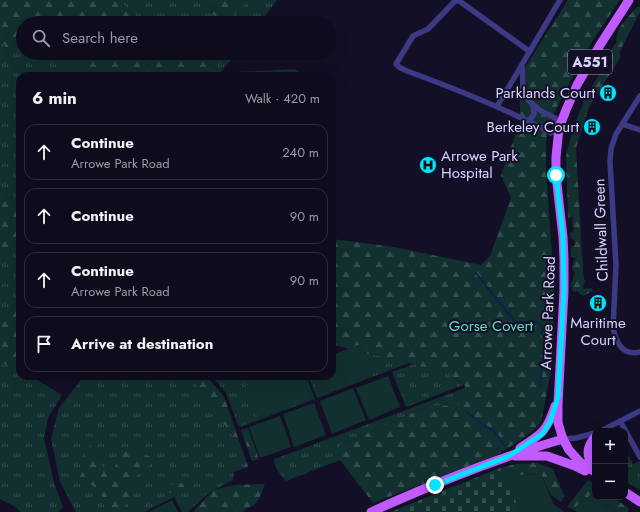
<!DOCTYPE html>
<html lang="en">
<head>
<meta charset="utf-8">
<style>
  body { margin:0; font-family:Jost,sans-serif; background:#171425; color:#f1f3f6 }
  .controls { position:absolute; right:12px; bottom:12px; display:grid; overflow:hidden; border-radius:8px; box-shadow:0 4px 16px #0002 }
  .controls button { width:36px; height:36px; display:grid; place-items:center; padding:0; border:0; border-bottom:1px solid #2e2b3b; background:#0e0b1c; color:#f1f3f6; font:20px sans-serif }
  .stop { position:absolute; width:12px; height:12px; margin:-9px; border:3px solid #00e5ff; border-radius:50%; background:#fff }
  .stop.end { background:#00e5ff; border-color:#fff; box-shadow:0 1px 4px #0008 }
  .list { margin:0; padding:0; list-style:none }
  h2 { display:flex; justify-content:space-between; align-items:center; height:52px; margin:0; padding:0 16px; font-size:17px }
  h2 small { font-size:13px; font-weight:400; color:#9b9ba3 }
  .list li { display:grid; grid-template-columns:26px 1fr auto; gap:12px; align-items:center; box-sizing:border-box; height:56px; margin:0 8px 8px; padding:0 8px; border:1px solid #2e2b3b; border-radius:12px }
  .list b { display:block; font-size:15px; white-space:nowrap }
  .list p { margin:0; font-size:13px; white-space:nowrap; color:#9b9ba3 }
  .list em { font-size:13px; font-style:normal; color:#9b9ba3 }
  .icon { flex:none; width:22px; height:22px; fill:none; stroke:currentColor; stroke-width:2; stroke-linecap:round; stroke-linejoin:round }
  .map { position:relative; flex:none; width:640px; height:512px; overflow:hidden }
  .search { position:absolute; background:#0e0b1c; box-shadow:0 4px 16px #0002; left:16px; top:16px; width:320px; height:44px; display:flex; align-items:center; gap:10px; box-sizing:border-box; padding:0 14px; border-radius:22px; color:#9b9ba3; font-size:15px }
  .panel { position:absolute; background:#0e0b1c; box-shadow:0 4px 16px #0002; left:16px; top:72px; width:320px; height:308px; border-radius:12px }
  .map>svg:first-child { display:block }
</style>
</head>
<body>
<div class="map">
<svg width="640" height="512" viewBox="0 0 640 512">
  <defs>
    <pattern id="grass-tufts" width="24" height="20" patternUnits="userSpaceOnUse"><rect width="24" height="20" fill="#12302f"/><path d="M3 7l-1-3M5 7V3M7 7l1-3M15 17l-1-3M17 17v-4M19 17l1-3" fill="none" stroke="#344d4e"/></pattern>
    <pattern id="forest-firs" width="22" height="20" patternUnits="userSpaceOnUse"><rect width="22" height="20" fill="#12302f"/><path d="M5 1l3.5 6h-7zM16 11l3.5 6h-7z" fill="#344d4e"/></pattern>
    <pattern id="cemetery-stones" width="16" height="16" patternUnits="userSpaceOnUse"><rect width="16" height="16" fill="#12302f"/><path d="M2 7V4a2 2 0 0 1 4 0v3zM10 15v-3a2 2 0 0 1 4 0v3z" fill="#344d4e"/></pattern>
  </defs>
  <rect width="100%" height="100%" fill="#130f26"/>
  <path fill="url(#grass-tufts)" d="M116,0h103l-8,13 12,10h-80l-15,-15z
    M248,0h29l-17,23h-33z
    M0,41l10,10 13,-3v5h45l11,23h-59v125l-6,1 -14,-12z
    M197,53h40l-17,20z
    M0,250h12l8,2v56h-14l-6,3z
    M363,352l46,11 -92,35 -9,-22h4l8,19 52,-19z
    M0,361l9,6 11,4v5h11l31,19 -14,23 -4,20 10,45 9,24 -5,5h-37l-7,-6 -14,-7z
    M414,364l35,9 14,12 -57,22 -14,-35z
    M84,376h122l18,21 24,70 -14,5 -1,8 -23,12 -22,20h-6l-8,-15 -30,15h-68l-16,-30 -9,-43 8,-31z
    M212,376h61l-27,10 65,13 -8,-23h3l9,23 -75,28 -2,-2 -12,-32z
    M465,388l-5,17 -32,1 -89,40 1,14 -54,21c-5,-6 -12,-13 -12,-21l3,-2z
    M625,448l8,16 7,-3v29l-15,-9z"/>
  <path fill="url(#forest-firs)" d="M0,0h116l12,8 15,15h-120v25l-13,3 -10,-10z
    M219,0h29l-21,23h-4l-12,-10z
    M568,0h52l-34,51 -37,72 -3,19v27l9,128 -5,79 -9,46 -7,8 -16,12 -23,14 -122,47 -33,-43 -1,-14 89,-40 32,-1 5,-19 -16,-13 -86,-21 -2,-8 -12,5 -17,-5v-105l62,8 87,18 9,-9 21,-58 -10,-23 19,-53v-47z
    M637,7h3v5l-20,39v7l-31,49 -13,41 6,107c2,10 0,18 3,26l-3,8 10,-1 1,3 -10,5 -4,-3 -1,-2 -4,1 -2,-2 -1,-6 4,-11 -3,-5 2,-8 3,-1 -6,-2v-10l4,-2 -1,-5 -3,-2 -1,-5 4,-2 -2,-7 1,-8 -5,3 -2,-64 8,-29 11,-28 18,-30 1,-9 12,-16 1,-10 5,-9z
    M68,53h129l23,20 75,-4 11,7h-227z
    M0,190l14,12 6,-1v51l-8,-2h-12z
    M14,307l6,1v63l-11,-4 -9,-6v-50l6,-3z
    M191,376h15l18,21 24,70h-3l-14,-34 -19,-24z
    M248,428l11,31 -7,2 -11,-31z
    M85,440l4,3 14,25 3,1 9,-2 7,-17 5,-2 24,9 2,6 -15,9 -12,31 -6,9h-8l-6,-7 -5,-12 -9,-8 -14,-5 7,-12 -3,-25z
    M537,463l16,6 11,27 -3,6 -10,-7 -10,-21 -21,1 -29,10 -96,27 105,-44 16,-4z
    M588,480l7,5v12h17l17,11 -1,4h-11l-26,-17 -18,14 -6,-2z
    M187,483l7,3c-9,11 -18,9 -30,5l4,-6z
    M265,484c-3,7 -5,16 -11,21 -4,3 -8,3 -11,7h-50l20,-22 22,-5z"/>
  <path fill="url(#cemetery-stones)" d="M500,468l21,44h-131z"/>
  <path fill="#12302f" d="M361,344l12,32 -53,20 -8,-20h20v-21z
    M273,376h30l8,23 -53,20 -12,-33z
    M388,376l12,31 -31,13 -13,-32z
    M353,388l13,32 -34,14 -12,-33z
    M314,403l12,32 -32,12 -11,-33z
    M280,416l11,31 -31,11 -11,-31z
    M541,474l12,29 4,4 8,5h-44l-16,-32 15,-5z
    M591,495l26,17h-40l-4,-3z
    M172,500l6,12h-29z"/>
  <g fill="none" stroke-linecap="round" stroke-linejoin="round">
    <path stroke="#0c2248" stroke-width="2" d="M476,273l39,49h22l5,5v7l3,5 -5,48
      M468,413l15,12 10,5 12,16"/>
    <path stroke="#3d3a85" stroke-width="5.5" d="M458,0l-4,2 -26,27 -15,7 -17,28 3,3 8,4c49,18 98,37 144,62l8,-5 -4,-10 -14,-7 -12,-10 -6,-13 -1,-23
      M458,0l71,51
      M640,96l-24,38 -5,15 -1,13 6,103 -3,63c3,15 10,28 27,24
      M497,106c22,-35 42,-71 63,-106
      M529,121l5,-7 -1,-10
      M622,124l18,6
      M620,421l20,36
      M601,431l39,-20
      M563,439l13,-1 19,-5"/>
    <path stroke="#c25bff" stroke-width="9" d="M520,448c22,-14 27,-17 35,-42
      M515,456h32l28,10 10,5
      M594,471c-6,-14 -10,-21 1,-34
      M595,472l-15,-10 -11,-12 -6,-11 -5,-16v-19l6,-113v-32l-1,-22 -7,-62v-18l3,-29 7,-18 11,-25 23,-40 29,-45
      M625,492l15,10
      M371,512c62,-28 126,-54 192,-73"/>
  </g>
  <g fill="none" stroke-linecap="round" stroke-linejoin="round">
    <path stroke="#00e5ff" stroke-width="5" d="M435,485l74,-29 33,-22 8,-12 8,-25 6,-106 -1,-54 -7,-62"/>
  </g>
  <defs>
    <g id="building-disc" transform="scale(0.9)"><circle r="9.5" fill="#00e5ff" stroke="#130f26"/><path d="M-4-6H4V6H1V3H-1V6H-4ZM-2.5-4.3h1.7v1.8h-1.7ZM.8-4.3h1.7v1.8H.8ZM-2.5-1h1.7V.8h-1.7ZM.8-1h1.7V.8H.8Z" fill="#111"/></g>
    <g id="hospital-disc" transform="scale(0.9)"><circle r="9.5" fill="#00e5ff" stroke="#130f26"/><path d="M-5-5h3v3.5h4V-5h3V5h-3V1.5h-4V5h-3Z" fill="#111"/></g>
  </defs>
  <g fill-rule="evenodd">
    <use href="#building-disc" x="608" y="93"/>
    <use href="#building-disc" x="592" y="127"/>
    <use href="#hospital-disc" x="428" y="165"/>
    <use href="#building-disc" x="598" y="303"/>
  </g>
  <g text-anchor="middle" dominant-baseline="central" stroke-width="4" stroke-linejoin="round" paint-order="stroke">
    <rect fill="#130f26" stroke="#9e99be" stroke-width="1" x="568" y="50" width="44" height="24" rx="3"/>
    <g font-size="14" font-weight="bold" fill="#d9d4ff">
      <text x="590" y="62">A551</text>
    </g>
    <g font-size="15" fill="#d9d4ff" stroke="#130f26" text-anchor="end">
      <text x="595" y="93">Parklands Court</text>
      <text x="579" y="127">Berkeley Court</text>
      <text x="441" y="156" text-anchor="start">Arrowe Park<tspan x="441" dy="17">Hospital</tspan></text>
      <text x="598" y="323" text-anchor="middle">Maritime<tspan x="598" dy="17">Court</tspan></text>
    </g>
    <g font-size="15" fill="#d9d4ff" stroke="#130f26">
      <text transform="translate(601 230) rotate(-92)">Childwall Green</text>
      <text transform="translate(548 313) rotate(-88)">Arrowe Park Road</text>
    </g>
    <g font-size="15" fill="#5fe0c0" stroke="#130f26">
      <text x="491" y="326">Gorse Covert</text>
    </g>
  </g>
</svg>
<div class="controls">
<button>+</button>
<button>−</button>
</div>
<div class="stop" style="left:556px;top:175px"></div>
<div class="stop end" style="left:435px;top:485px"></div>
<div class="search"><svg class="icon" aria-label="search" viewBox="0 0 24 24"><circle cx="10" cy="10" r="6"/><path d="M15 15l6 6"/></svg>Search here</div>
<section class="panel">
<h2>6 min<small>Walk · 420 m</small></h2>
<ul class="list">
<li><svg class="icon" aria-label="ahead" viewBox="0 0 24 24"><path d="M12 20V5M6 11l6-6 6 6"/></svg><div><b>Continue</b><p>Arrowe Park Road</p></div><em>240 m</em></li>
<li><svg class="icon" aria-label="ahead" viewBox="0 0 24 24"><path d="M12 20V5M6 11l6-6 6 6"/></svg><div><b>Continue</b></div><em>90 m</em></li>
<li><svg class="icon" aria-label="ahead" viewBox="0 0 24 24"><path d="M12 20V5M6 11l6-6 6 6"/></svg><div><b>Continue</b><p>Arrowe Park Road</p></div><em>90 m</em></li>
<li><svg class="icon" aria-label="arrive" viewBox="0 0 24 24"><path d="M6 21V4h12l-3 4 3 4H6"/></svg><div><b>Arrive at destination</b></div></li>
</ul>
</section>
</div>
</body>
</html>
